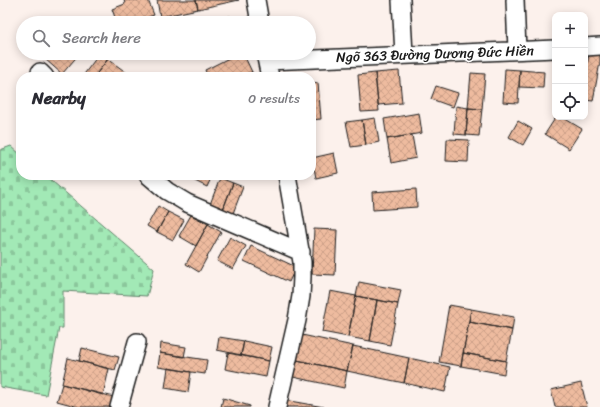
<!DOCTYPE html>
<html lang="en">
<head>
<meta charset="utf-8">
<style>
  body { margin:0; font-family:Sriracha,sans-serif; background:#f7f7f7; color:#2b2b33 }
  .controls { position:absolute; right:12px; top:12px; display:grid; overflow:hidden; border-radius:8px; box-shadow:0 2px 10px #0003 }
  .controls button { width:36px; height:36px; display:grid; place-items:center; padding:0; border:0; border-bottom:1px solid #e1e1e2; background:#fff; color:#2b2b33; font:20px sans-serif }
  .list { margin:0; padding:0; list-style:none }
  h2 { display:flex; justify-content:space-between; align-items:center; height:52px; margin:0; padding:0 16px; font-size:17px }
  h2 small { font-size:13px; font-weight:400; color:#7c7c81 }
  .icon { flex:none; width:22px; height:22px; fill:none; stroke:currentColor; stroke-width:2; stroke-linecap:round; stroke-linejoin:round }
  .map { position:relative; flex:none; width:600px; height:407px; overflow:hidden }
  .search { position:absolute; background:#fff; box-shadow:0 2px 10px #0003; left:16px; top:16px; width:300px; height:44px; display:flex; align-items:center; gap:10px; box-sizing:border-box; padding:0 14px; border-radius:22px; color:#7c7c81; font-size:15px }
  .panel { position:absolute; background:#fff; box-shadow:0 2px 10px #0003; left:16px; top:72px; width:300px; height:108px; border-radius:16px }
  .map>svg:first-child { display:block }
</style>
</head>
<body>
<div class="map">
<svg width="600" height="407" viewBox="0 0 600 407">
  <defs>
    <pattern id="cemetery-stones" width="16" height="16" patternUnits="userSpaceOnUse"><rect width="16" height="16" fill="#a2e9b6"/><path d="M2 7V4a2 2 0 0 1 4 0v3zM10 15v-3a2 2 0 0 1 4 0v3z" fill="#8bc79c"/></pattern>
    <pattern id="building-cross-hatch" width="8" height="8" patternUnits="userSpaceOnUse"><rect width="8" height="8" fill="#eebb9f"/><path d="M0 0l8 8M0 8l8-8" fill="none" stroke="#cca088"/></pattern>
  </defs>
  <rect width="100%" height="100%" fill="#fcf1ec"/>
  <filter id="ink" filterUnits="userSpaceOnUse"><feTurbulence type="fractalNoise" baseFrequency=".025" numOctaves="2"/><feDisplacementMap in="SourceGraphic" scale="8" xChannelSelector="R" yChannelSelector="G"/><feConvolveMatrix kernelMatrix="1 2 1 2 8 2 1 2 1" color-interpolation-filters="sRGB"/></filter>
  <g filter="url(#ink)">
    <path fill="url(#cemetery-stones)" stroke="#5f8269" d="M11,146l10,9v20h24l109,94 -7,27 -84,-5v37h-4l-13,67 -46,-8v-237z"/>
    <path fill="url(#building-cross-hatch)" stroke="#1c1c1c" d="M124,0h24l6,15 -23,8h-14l-5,-14 13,-5z
      M157,0h39l2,9 -38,8z
      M196,0h43l-41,9z
      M230,16l3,7h-20z
      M590,49l10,2v11l-7,39 -8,-1v-24z
      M50,53h30l-18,21 -17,-15z
      M100,53l8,6 -14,18h-12z
      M239,53h4l9,19 -11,5h-33l-3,-7z
      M108,59l19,14 -3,4h-30z
      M505,69l15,1 -2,33 -15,-1z
      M520,70l24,2 -1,16 -24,-1z
      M399,71l3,32 -24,2 -3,-32z
      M252,72l3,5h-14z
      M375,73l4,38 -18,1 -3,-37z
      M471,73l14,1 -3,35 -14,-1z
      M318,83l3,36 -10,1v-36z
      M436,86l22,7 -5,14 -22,-8z
      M456,106l12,2 -2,27 -12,-1z
      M468,108l14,1 -3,27 -13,-1z
      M419,113l3,20 -35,6 -3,-20z
      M556,117h6l20,12 -13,20 -24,-15z
      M375,118l4,24 -13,3 -4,-25z
      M362,120l4,25 -15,2 -5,-25z
      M518,121l14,8 -9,16 -14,-8z
      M412,135l4,23 -25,5 -4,-24z
      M447,139l22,1 -1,22 -22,-1z
      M334,153l4,20 -22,5 -4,-20z
      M183,175h28l1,1 -5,11z
      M220,178l13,5 -11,29 -13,-5z
      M233,183l10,4 -11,29 -10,-4z
      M416,189l1,18 -44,3 -1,-18z
      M158,206l10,6 -11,20 -10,-6z
      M168,212l16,8 -11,20 -16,-8z
      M191,215l17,9 -12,22 -17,-10z
      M208,224l13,8 -22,40 -13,-8z
      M314,229l23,1 -2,45 -23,-1z
      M230,237l16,9 -13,23 -16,-8z
      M251,246l45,21 -7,15 -45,-21z
      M359,282l42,8 -3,14 -42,-8z
      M330,291l26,5 -8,41 -26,-5z
      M356,296l21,4 -7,41 -22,-4z
      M377,300l21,4 -8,41 -20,-4z
      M449,305l22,4 -10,57 -22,-4z
      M471,309l43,8 -2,13 -43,-8z
      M469,322l43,8 -6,31 -43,-8z
      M302,335l51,11 -6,25 -50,-11z
      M219,337l25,4 -3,14 -24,-5z
      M244,341l28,6 -3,14 -28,-6z
      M161,343l25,4 -2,10 -24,-4z
      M353,346l56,12 -5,25 -57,-12z
      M82,348l37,9 -4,13 -36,-9z
      M160,353l47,7 -2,14 -47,-7z
      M228,353l41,8 -3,16 -41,-8z
      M463,353l43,8 -2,13 -43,-8z
      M68,358l41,11 -6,26 -41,-11z
      M409,358l41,9 -5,25 -41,-9z
      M297,360l50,11 -3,17 -51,-11z
      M168,368l23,4 -3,20 -23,-4z
      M581,383l6,24h-32l-4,-17z
      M62,384l52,13 -2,10h-33l-22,-6z
      M223,398l27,8v1h-29z
      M284,400l40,7h-41z"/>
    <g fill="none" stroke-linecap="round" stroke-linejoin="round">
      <g stroke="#1c1c1c" stroke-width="20">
        <path id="street" d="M256,0l4,23
          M401,0l3,54
          M515,0l2,50
          M585,47l15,-1
          M265,53l5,24
          M267,61l288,-12
          M40,72l5,5
          M148,175l19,16 20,12 114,49
          M119,407l18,-65
          M277,407l20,-87 4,-24 1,-19v-15l-15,-87"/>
      </g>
      <use href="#street" stroke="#fff" stroke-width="17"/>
    </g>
  </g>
  <g text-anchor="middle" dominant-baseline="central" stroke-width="3" stroke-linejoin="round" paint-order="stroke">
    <g font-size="14" fill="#1c1c1c" stroke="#fff">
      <text transform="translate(435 54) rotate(-2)">Ngõ 363 Đường Dương Đức Hiền</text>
    </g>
  </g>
</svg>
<div class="controls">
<button>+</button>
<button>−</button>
<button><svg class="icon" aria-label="locate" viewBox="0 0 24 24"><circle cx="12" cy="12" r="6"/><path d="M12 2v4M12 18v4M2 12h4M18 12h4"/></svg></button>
</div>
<div class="search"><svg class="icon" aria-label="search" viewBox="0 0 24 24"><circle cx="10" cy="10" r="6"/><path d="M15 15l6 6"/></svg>Search here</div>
<section class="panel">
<h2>Nearby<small>0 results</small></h2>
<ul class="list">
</ul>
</section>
</div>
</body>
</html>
